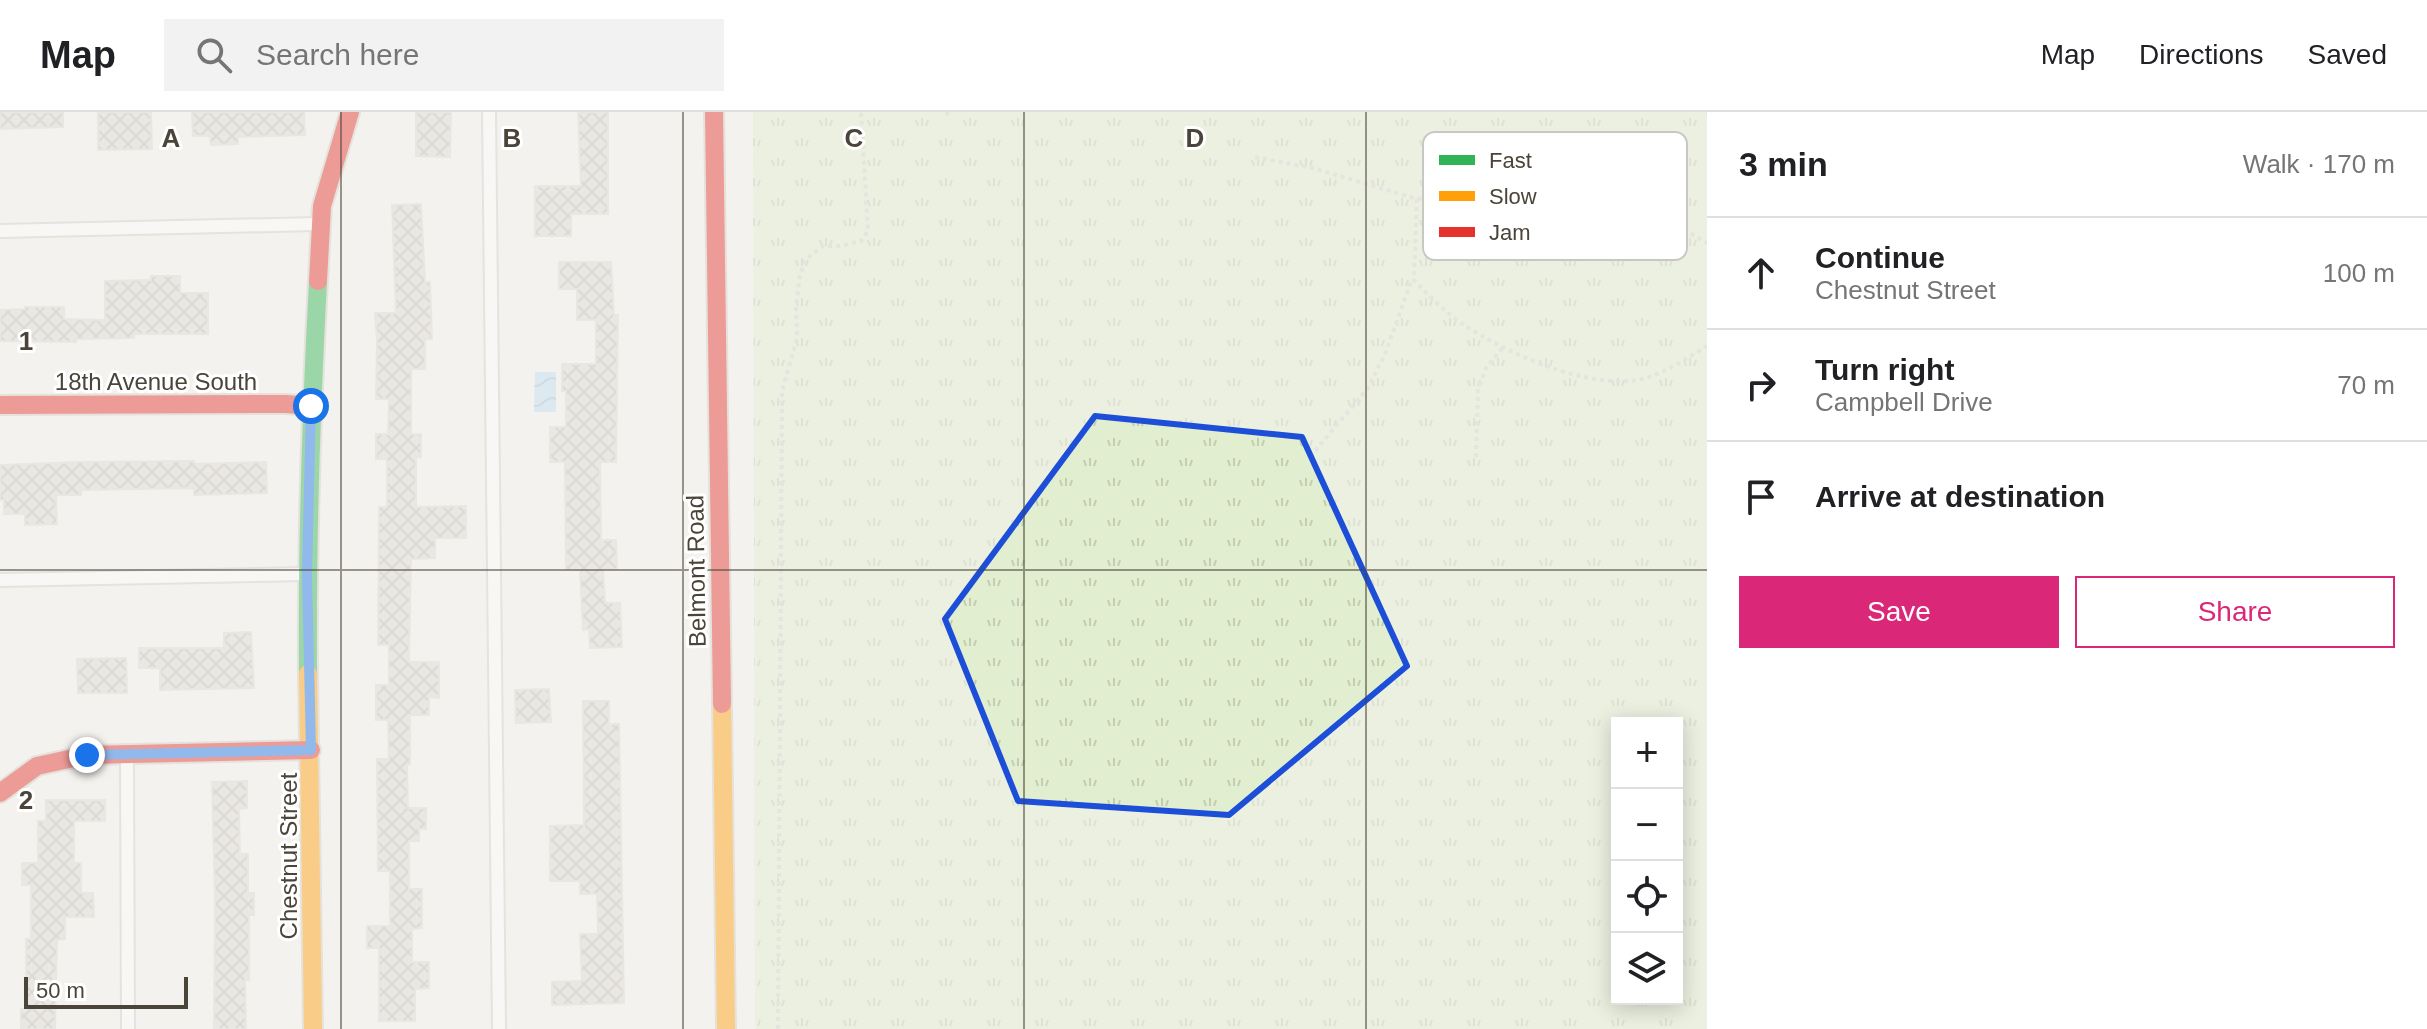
<!DOCTYPE html>
<html lang="en">
<head>
<meta charset="utf-8">
<style>
  body { margin:0; font-family:Arial,sans-serif; background:#f2f2f2; color:#202124 }
  .controls { position:absolute; right:24px; bottom:24px; display:grid; overflow:hidden; border-radius:0px; box-shadow:0 4px 20px #0003 }
  .controls button { width:72px; height:72px; display:grid; place-items:center; padding:0; border:0; border-bottom:2px solid #e0e0e0; background:#fff; color:#202124; font:40px sans-serif }
  .scale { position:absolute; left:24px; bottom:20px; width:164px; box-sizing:border-box; padding-left:8px; border:4px solid #4b4439; border-top:0; font-size:22px; line-height:28px; white-space:nowrap; color:#4b4439; -webkit-text-stroke:6px #fff; paint-order:stroke }
  .stop { position:absolute; width:24px; height:24px; margin:-18px; border:6px solid #1a73e8; border-radius:50%; background:#fff }
  .stop.end { background:#1a73e8; border-color:#fff; box-shadow:0 2px 8px #0008 }
  .list { margin:0; padding:0; list-style:none }
  h2 { display:flex; justify-content:space-between; align-items:center; height:104px; margin:0; padding:0 32px; font-size:34px }
  h2 small { font-size:26px; font-weight:400; color:#757577 }
  .list li { display:grid; grid-template-columns:52px 1fr auto; gap:24px; align-items:center; box-sizing:border-box; height:112px; padding:0 32px; border-top:2px solid #e0e0e0 }
  .list b { display:block; font-size:30px; white-space:nowrap }
  .list p { margin:0; font-size:26px; white-space:nowrap; color:#757577 }
  .list em { font-size:26px; font-style:normal; color:#757577 }
  .actions { display:flex; gap:16px; padding:24px 32px }
  .actions a { flex:1; padding:18px 0; border:2px solid #db2777; border-radius:0px; text-align:center; font-size:28px; color:#db2777 }
  .actions .main { background:#db2777; color:#fff }
  .icon { flex:none; width:44px; height:44px; fill:none; stroke:currentColor; stroke-width:2; stroke-linecap:round; stroke-linejoin:round }
  .map { position:relative; flex:none; width:1707px; height:917px; overflow:hidden }
  header { display:flex; align-items:center; gap:48px; box-sizing:border-box; height:112px; padding:0 40px; background:#fff; border-bottom:2px solid #e0e0e0 }
  header strong { font-size:38px }
  nav { display:flex; gap:44px; margin-inline-start:auto; font-size:28px }
  .search { width:560px; height:72px; background:#f2f2f2; display:flex; align-items:center; gap:20px; box-sizing:border-box; padding:0 28px; border-radius:0px; color:#757577; font-size:30px }
  main { display:flex }
  aside { flex:1; background:#fff }
  .map>svg:first-child { display:block }
</style>
</head>
<body>
<header>
<strong>Map</strong>
<div class="search"><svg class="icon" aria-label="search" viewBox="0 0 24 24"><circle cx="10" cy="10" r="6"/><path d="M15 15l6 6"/></svg>Search here</div>
<nav><a>Map</a><a>Directions</a><a>Saved</a></nav>
</header>
<main>
<div class="map">
<svg width="1707" height="917" viewBox="0 0 1707 917">
  <defs>
    <pattern id="grass-tufts" width="24" height="20" patternUnits="userSpaceOnUse" patternTransform="scale(2)"><rect width="24" height="20" fill="#e1eecf"/><path d="M3 7l-1-3M5 7V3M7 7l1-3M15 17l-1-3M17 17v-4M19 17l1-3" fill="none" stroke="#c3cdb2"/></pattern>
    <pattern id="water-waves" width="16" height="10" patternUnits="userSpaceOnUse" patternTransform="scale(2)"><rect width="16" height="10" fill="#c0ddf1"/><path d="M0 5q4-4 8 0t8 0" fill="none" stroke="#a6bfcf"/></pattern>
    <pattern id="building-cross-hatch" width="8" height="8" patternUnits="userSpaceOnUse" patternTransform="scale(2)"><rect width="8" height="8" fill="#dedbd6"/><path d="M0 0l8 8M0 8l8-8" fill="none" stroke="#c0bdb8"/></pattern>
  </defs>
  <rect width="100%" height="100%" fill="#f4f2ee"/>
  <path fill="url(#grass-tufts)" fill-rule="evenodd" d="M753,0h954v917h-952zM1617,611h60v276h-60z"/>
  <path fill="url(#water-waves)" d="M535,260h21v40h-22z"/>
  <path fill="url(#building-cross-hatch)" stroke="#dcd9d4" stroke-width="2" d="M0,0h63v15l-63,2z
    M98,0h53l1,37 -54,1z
    M192,0h112l1,23 -67,2v7l-27,1 -1,-9h-17z
    M416,0h35l-1,45 -34,-1z
    M578,0h30v102h-37v22h-36v-50h46z
    M421,92l4,78h5l2,57h-7v30h-14v65h10v23h-5v50l50,-1v32h-31v20l-24,1 -2,103h30v36l-10,-1v18h-19v49l-3,1 1,43h18v21h-7v12h-10v48h13v39l-10,1v33h17v26l-14,1v32h-36v-73h-12v-22h23v-55h-12l-1,-112h12l-1,-39h-12v-35h13v-40h-11l1,-138h8v-48h-11v-25h12l1,-35h-13l1,-59 -2,-27h21l-4,-108z
    M559,150h52l3,53h4l-2,147h-16l1,78h15l1,29h-14l2,34h15l2,44 -32,1 -1,-19 -6,1 -3,-60h-14l-1,-108h-15v-35h16v-36h-4v-27h34v-44h-19v-31h-18z
    M151,164h29v17h28v41h-74v4l-58,1v3l-76,-1v-31l25,-1v-2h39v12l41,1v-39l46,-1z
    M194,349v3l72,-2 1,31 -73,2v-7l-113,2v5h-25l1,29 -32,1v-11h-21v-14h-4v-35l80,-3z
    M251,520l3,56 -94,2v-22h-21v-20h85v-15z
    M126,546l1,35h-49l-1,-34z
    M549,577l2,33 -35,1 -1,-33z
    M583,589h26v23h10l5,279 -72,2v-23l30,-1 -2,-47h18l-1,-40h-17v-13h-30v-55l34,-1z
    M247,669v27l-8,1 1,45h8v39h6v22h-5v65h-4l1,49h-32l1,-131 -3,-116z
    M46,688h59v21h-31v42h7v30h12l1,24h-29v22l-8,1 -2,89h-29l-5,-1v-19h5v-70h5v-54h-9v-22h16v-42h8z"/>
  <g fill="none" stroke-linecap="round" stroke-linejoin="round">
    <g stroke="#d2d0cb" stroke-width="16">
      <path id="lane" d="M489,0l10,917
        M0,119l317,-7
        M0,468l304,-6
        M127,645l1,272"/>
    </g>
    <g stroke="#d3cfc5" stroke-width="22">
      <path id="fast" d="M308,562c-1,-131 3,-262 10,-393"/>
    </g>
    <g stroke="#d3cfc5" stroke-width="22">
      <path id="slow" d="M308,562l5,355
        M722,592l4,325"/>
    </g>
    <g stroke="#d3cfc5" stroke-width="22">
      <path id="jam" d="M714,0l8,592
        M318,169l4,-75 28,-94
        M0,293l286,-1 25,2
        M0,681l37,-27 50,-11 224,-5"/>
    </g>
    <path stroke="#d3d2cc" stroke-width="4" stroke-dasharray="4 4" stroke-linecap="butt" d="M946,0l4,5
      M1706,0h1
      M1255,45l61,12 101,30 101,-5 105,13 42,11 42,25
      M1417,87l-3,81c15,16 31,32 50,45 43,28 125,66 178,54 22,-5 45,-21 65,-33
      M1310,345l58,-69 17,-34 27,-75
      M1476,345l2,-67 8,-22 17,-21
      M778,917l4,-638 15,-53 -1,-32 4,-30 6,-17 17,-13h17l21,-5 7,-10 -7,-119"/>
    <use href="#lane" stroke="#fdfdfc" stroke-width="12"/>
    <use href="#fast" stroke="#30b455" stroke-width="18"/>
    <use href="#slow" stroke="#ff9f0a" stroke-width="18"/>
    <use href="#jam" stroke="#e5322d" stroke-width="18"/>
  </g>
  <g fill="none" stroke-linecap="round" stroke-linejoin="round">
    <path stroke="#1a73e8" stroke-width="10" d="M87,643l224,-5 -4,-176 4,-168"/>
  </g>
  <path d="M0 0H1707V917H0ZM1095,304l207,21 105,229 -178,149 -211,-14 -73,-182z" fill="#f4f2ee" fill-opacity=".55" fill-rule="evenodd"/>
  <path fill="none" stroke="#1d4ed8" stroke-width="6" stroke-linejoin="round" d="M1095,304l207,21 105,229 -178,149 -211,-14 -73,-182z"/>
  <path fill="none" stroke="#4b4439" stroke-width="2" stroke-opacity="0.55" d="M341,0v917M683,0v917M1024,0v917M1366,0v917M0,458h1707"/>
  <g text-anchor="middle" dominant-baseline="central" stroke-width="6" stroke-linejoin="round" paint-order="stroke">
    <g font-size="24" fill="#4b4439" stroke="#fff">
      <text x="156" y="269">18th Avenue South</text>
      <text transform="translate(696 459) rotate(-91)">Belmont Road</text>
      <text transform="translate(288 744) rotate(-90)">Chestnut Street</text>
    </g>
  </g>
  <rect x="1423" y="20" width="264" height="128" rx="12" fill="#fff" stroke="#c9c7c4" stroke-width="2"/>
  <rect x="1439" y="43" width="36" height="10" fill="#30b455"/>
  <rect x="1439" y="79" width="36" height="10" fill="#ff9f0a"/>
  <rect x="1439" y="115" width="36" height="10" fill="#e5322d"/>
  <g font-size="22" fill="#4b4439">
    <text x="1489" y="56">Fast</text>
    <text x="1489" y="92">Slow</text>
    <text x="1489" y="128">Jam</text>
  </g>
  <g font-size="26" text-anchor="middle" font-weight="bold" fill="#4b4439" stroke="#fff" stroke-width="6" stroke-linejoin="round" paint-order="stroke">
    <text x="171" y="35">A</text>
    <text x="512" y="35">B</text>
    <text x="854" y="35">C</text>
    <text x="1195" y="35">D</text>
    <text x="26" y="238">1</text>
    <text x="26" y="697">2</text>
  </g>
</svg>
<div class="controls">
<button>+</button>
<button>−</button>
<button><svg class="icon" aria-label="locate" viewBox="0 0 24 24"><circle cx="12" cy="12" r="6"/><path d="M12 2v4M12 18v4M2 12h4M18 12h4"/></svg></button>
<button><svg class="icon" aria-label="layers" viewBox="0 0 24 24"><path d="M12 4l9 5-9 5-9-5zM3 14l9 5 9-5"/></svg></button>
</div>
<div class="scale">50 m</div>
<div class="stop" style="left:311px;top:294px"></div>
<div class="stop end" style="left:87px;top:643px"></div>
</div>
<aside>
<h2>3 min<small>Walk · 170 m</small></h2>
<ul class="list">
<li><svg class="icon" aria-label="ahead" viewBox="0 0 24 24"><path d="M12 20V5M6 11l6-6 6 6"/></svg><div><b>Continue</b><p>Chestnut Street</p></div><em>100 m</em></li>
<li><svg class="icon" aria-label="right" viewBox="0 0 24 24"><path d="M7 20v-9h11M14 6l5 5-5 5"/></svg><div><b>Turn right</b><p>Campbell Drive</p></div><em>70 m</em></li>
<li><svg class="icon" aria-label="arrive" viewBox="0 0 24 24"><path d="M6 21V4h12l-3 4 3 4H6"/></svg><div><b>Arrive at destination</b></div></li>
</ul>
<div class="actions"><a class="main">Save</a><a>Share</a></div>
</aside>
</main>
</body>
</html>
